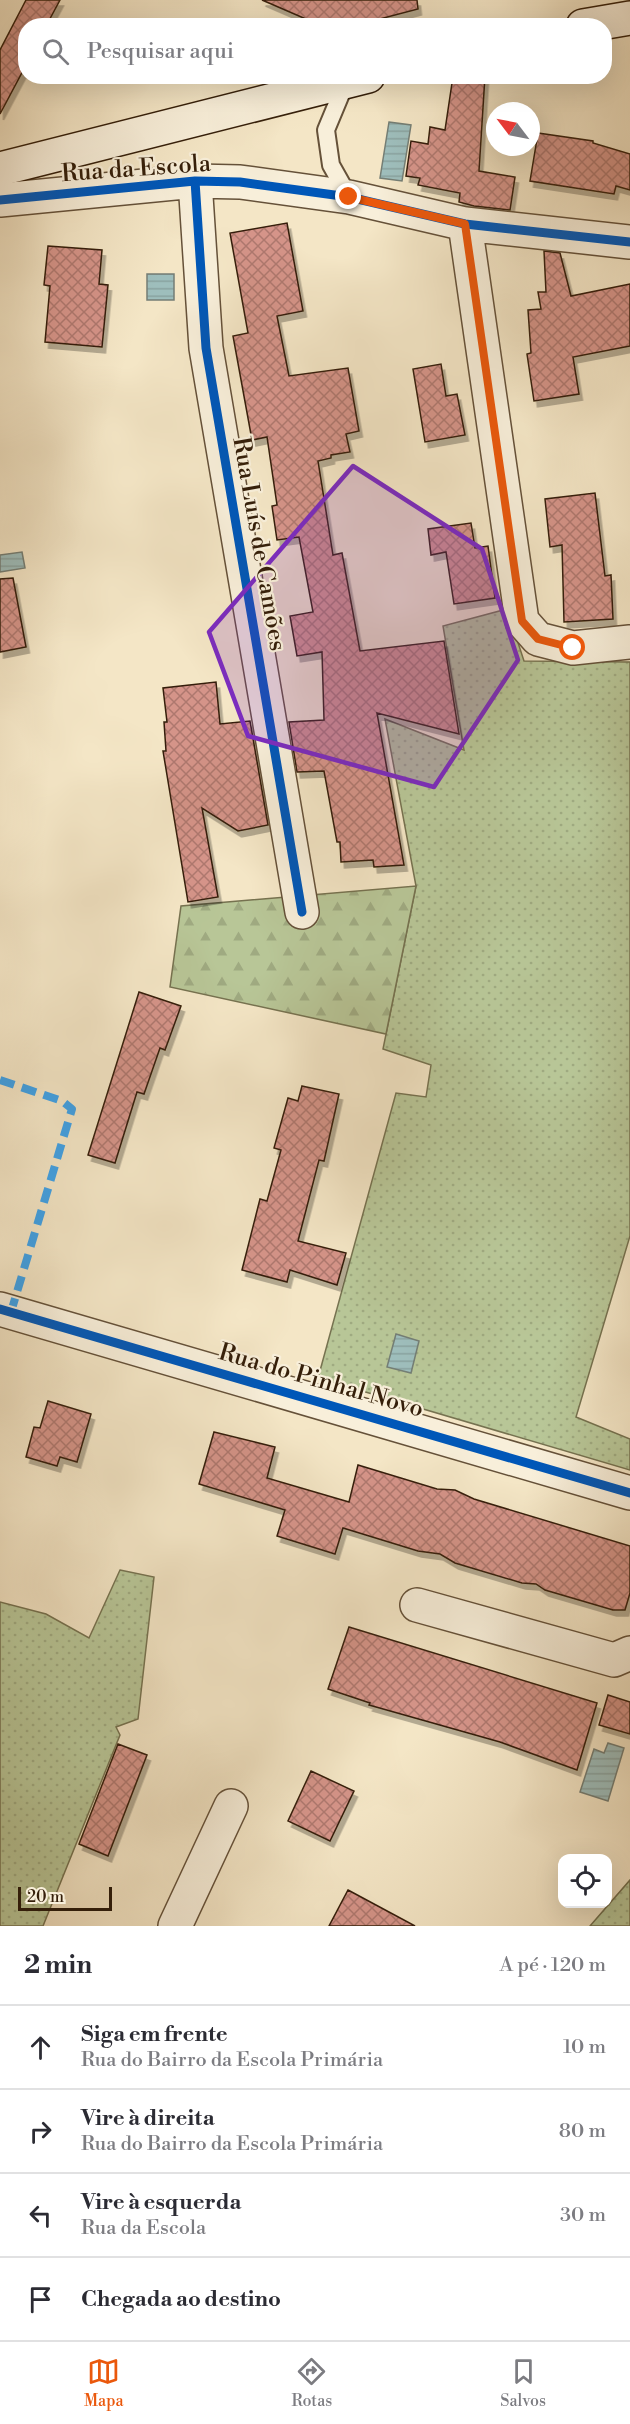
<!DOCTYPE html>
<html lang="pt">
<head>
<meta charset="utf-8">
<style>
  body { margin:0; font-family:"Libre Bodoni",serif; background:#f2f2f3; color:#2b2b33 }
  .controls { position:absolute; right:18px; bottom:18px; display:grid; overflow:hidden; border-radius:12px; box-shadow:0 6px 24px #0002 }
  .controls button { width:54px; height:54px; display:grid; place-items:center; padding:0; border:0; border-bottom:2px solid #e1e1e2; background:#fff; color:#2b2b33; font:30px sans-serif }
  .compass { position:absolute; left:486px; top:102px; width:54px; height:54px; border-radius:50%; background:#fff; box-shadow:0 6px 24px #0002; rotate:302deg }
  .scale { position:absolute; left:18px; bottom:15px; width:94px; box-sizing:border-box; padding-left:6px; border:3px solid #351f0a; border-top:0; font-size:16px; line-height:21px; white-space:nowrap; color:#351f0a; -webkit-text-stroke:4px #f8efda; paint-order:stroke }
  .stop { position:absolute; width:18px; height:18px; margin:-14px; border:4px solid #ea580c; border-radius:50%; background:#fff }
  .stop.end { background:#ea580c; border-color:#fff; box-shadow:0 2px 6px #0008 }
  .list { margin:0; padding:0; list-style:none }
  h2 { display:flex; justify-content:space-between; align-items:center; height:78px; margin:0; padding:0 24px; font-size:26px }
  h2 small { font-size:20px; font-weight:400; color:#7c7c81 }
  .list li { display:grid; grid-template-columns:39px 1fr auto; gap:18px; align-items:center; box-sizing:border-box; height:84px; padding:0 24px; border-top:2px solid #e1e1e2 }
  .list b { display:block; font-size:22px; white-space:nowrap }
  .list p { margin:0; font-size:20px; white-space:nowrap; color:#7c7c81 }
  .list em { font-size:20px; font-style:normal; color:#7c7c81 }
  .icon { flex:none; width:33px; height:33px; fill:none; stroke:currentColor; stroke-width:2; stroke-linecap:round; stroke-linejoin:round }
  .map { position:relative; flex:none; width:630px; height:1926px; overflow:hidden }
  .search { position:absolute; background:#fff; box-shadow:0 6px 24px #0002; left:18px; right:18px; top:18px; height:66px; display:flex; align-items:center; gap:15px; box-sizing:border-box; padding:0 21px; border-radius:24px; color:#7c7c81; font-size:22px }
  .sheet { height:414px; background:#fff }
  nav { display:flex; justify-content:space-around; align-items:center; box-sizing:border-box; height:84px; border-top:2px solid #e1e1e2; background:#fff; font-size:16px; color:#7c7c81 }
  nav a { display:grid; justify-items:center; gap:3px }
  nav .on { color:#ea580c }
  .map>svg:first-child { display:block }
</style>
</head>
<body>
<div class="map">
<svg width="630" height="1926" viewBox="0 0 630 1926">
  <defs>
    <pattern id="grass-dots" width="8" height="8" patternUnits="userSpaceOnUse" patternTransform="scale(1.5)"><rect width="8" height="8" fill="#b8c697"/><path d="M2 2h.1M6 6h.1" fill="none" stroke="#9faa81" stroke-width="1.8" stroke-linecap="round"/></pattern>
    <pattern id="forest-firs" width="22" height="20" patternUnits="userSpaceOnUse" patternTransform="scale(1.5)"><rect width="22" height="20" fill="#b8c697"/><path d="M5 1l3.5 6h-7zM16 11l3.5 6h-7z" fill="#9faa81"/></pattern>
    <pattern id="water-rules" width="6" height="5" patternUnits="userSpaceOnUse" patternTransform="scale(1.5)"><rect width="6" height="5" fill="#9ebebc"/><path d="M0 2.5h6" fill="none" stroke="#89a3a0"/></pattern>
    <pattern id="building-cross-hatch" width="8" height="8" patternUnits="userSpaceOnUse" patternTransform="scale(1.5)"><rect width="8" height="8" fill="#d59489"/><path d="M0 0l8 8M0 8l8-8" fill="none" stroke="#ae786e"/></pattern>
    <filter id="shadow"><feDropShadow dx="3.5" dy="6" stdDeviation="0" flood-color="#0004"/></filter>
  </defs>
  <rect width="100%" height="100%" fill="#f4e6c6"/>
  <filter id="stains"><feTurbulence type="fractalNoise" baseFrequency=".00333" numOctaves="4"/><feColorMatrix values="0 0 0 0 .2 0 0 0 0 .09 0 0 0 0 .02 0 0 0 .5 -.17"/></filter>
  <radialGradient id="worn" r=".72"><stop offset=".6" stop-color="#630" stop-opacity="0"/><stop offset="1" stop-color="#630" stop-opacity=".3"/></radialGradient>
  <path fill="url(#grass-dots)" stroke="#767250" stroke-width="1.5" d="M507,609l17,52 106,1v574l-54,181 54,22v31l-312,-92 78,-285 30,4 5,-32 -48,-16 33,-163 -31,-167 79,31 -21,-124z
    M120,1570l34,7 -16,142 -22,8 4,8 -77,191h-43v-324l46,12 43,24z
    M630,1880v46h-40z"/>
  <path fill="url(#forest-firs)" stroke="#767250" stroke-width="1.5" d="M416,886l-30,148 -216,-47 11,-81z"/>
  <path fill="url(#water-rules)" stroke="#747e75" stroke-width="1.5" d="M389,122l22,3 -9,56 -22,-3z
    M147,274h27v26h-27z
    M22,552l3,16 -25,4v-17z
    M396,1334l23,7 -8,32 -24,-6z
    M608,1743l16,5 -16,53 -28,-9 14,-43 10,4z"/>
  <path fill="url(#building-cross-hatch)" stroke="#351f0a" stroke-width="1.5" filter="url(#shadow)" d="M26,0h34l-14,26h-20v39l-26,49v-64z
    M262,0h155l1,9 -65,17h-31z
    M472,76h13l-6,95 36,6 -5,33 -36,-4 -15,-4 1,-9 -42,-8 2,-7 -14,-2 5,-35 17,3 2,-17 15,3 7,-47z
    M538,133l55,8v2l37,11v36l-14,-4 -2,8 -84,-13z
    M287,223l16,88 -26,5 12,60 59,-8 11,63 -13,3 4,18 -19,3v3l-13,3 15,94 9,-2 18,98 84,-10 15,93 -82,-21 27,152 -30,2 -1,-7 -32,2 -1,-20h-3l-13,-71 -27,1 -8,-50 35,-2 -2,-68 -25,4 -7,-40 23,-4 -14,-75 -22,3 -5,-34 5,-1 -10,-68 -15,3 -19,-104 15,-3 -18,-100z
    M48,246l54,4 -3,34 9,1 -6,62 -57,-5 5,-56 -6,-1z
    M544,251l16,2 11,43 59,-12v62l-57,11 6,37 -45,7 -7,-47 4,-1 -3,-43 13,-1 -3,-17h8z
    M441,364l5,32 11,-2 8,41 -40,7 -12,-73z
    M595,493l10,83 6,-1 2,44 -49,3 -2,-77 -12,2 -5,-48z
    M471,523l4,25 13,-2 7,52 -41,6 -8,-52 -15,3 -3,-26z
    M13,578l13,69 -26,5v-73z
    M216,682l4,42 30,-3 18,104 -30,6 -36,-23 16,89 -30,5 -25,-151h3l-2,-29h3l-4,-34z
    M139,992l42,14 -16,44 -5,-2 -16,46 -7,-2 -22,71 -27,-8z
    M302,1086l37,8 -15,67 -5,-1 -21,81 48,12 -9,32 -47,-15 -3,12 -45,-12 18,-71 7,2 14,-51 -7,-2 14,-50 10,3z
    M48,1401l43,13 -14,48 -17,-5 -3,9 -31,-9 8,-30 6,1z
    M214,1432l61,15 -8,31 82,24 9,-37 79,24 18,1 19,9 156,47v47l-5,17h-12l-68,-20 -9,-6 -14,-1 -67,-20 -15,-9 -22,-3 -75,-23 -8,26 -58,-18 8,-26 -86,-26z
    M349,1627l248,76 -20,67 -77,-28 -131,-37 1,-2 -42,-14z
    M608,1695l22,7v32l-31,-9z
    M118,1744l29,11 -39,101 -29,-12z
    M311,1771l43,20 -24,50 -42,-20z
    M348,1890l67,36h-86z"/>
  <g fill="none" stroke-linecap="round" stroke-linejoin="round">
    <g stroke="#655139" stroke-width="20">
      <path id="lane" d="M346,82l-20,48 5,35 18,32"/>
    </g>
    <g stroke="#655139" stroke-width="36">
      <path id="street" d="M195,181l11,167 96,564
        M0,200l195,-19 45,1 109,15 116,27 165,18
        M465,224l57,397 16,18 35,9 57,-6
        M0,1309l630,184
        M417,1605l197,55 16,-7
        M175,1926l56,-120"/>
    </g>
    <g stroke="#351f0a" stroke-width="36">
      <path id="secondary" d="M583,26l47,-8
        M0,169l368,-93"/>
    </g>
    <use href="#lane" stroke="#f8efda" stroke-width="16"/>
    <use href="#street" stroke="#f8efda" stroke-width="33"/>
    <use href="#secondary" stroke="#f8efda" stroke-width="33"/>
    <path stroke="#3ea2e9" stroke-width="8" stroke-dasharray="15 8" stroke-linecap="butt" d="M0,1080l62,21 10,8 -61,203"/>
    <g stroke="#f8efda" stroke-width="13">
      <path id="cycleway" d="M195,181l11,167 96,564
        M0,200l195,-19 45,1 109,15 116,27 165,18
        M0,1309l630,184"/>
    </g>
    <use href="#cycleway" stroke="#0057b8" stroke-width="9"/>
  </g>
  <g fill="none" stroke-linecap="round" stroke-linejoin="round">
    <path stroke="#ea580c" stroke-width="8" d="M349,197l116,27 57,397 16,18 35,9"/>
  </g>
  <path fill="#7b2cbf" fill-opacity="0.2" stroke="#7b2cbf" stroke-width="4.5" stroke-linejoin="round" d="M353,466l129,83 36,111 -84,127 -186,-51 -39,-104z"/>
  <g text-anchor="middle" dominant-baseline="central" stroke-width="4.5" stroke-linejoin="round" paint-order="stroke">
    <g font-size="24" fill="#351f0a" stroke="#f8efda">
      <text transform="translate(136 169) rotate(-4)">Rua da Escola</text>
      <text transform="translate(259 544) rotate(80)">Rua Luís de Camões</text>
      <text transform="translate(321 1381) rotate(16)">Rua do Pinhal Novo</text>
    </g>
  </g>
  <rect width="100%" height="100%" filter="url(#stains)"/>
  <rect width="100%" height="100%" fill="url(#worn)"/>
</svg>
<div class="controls">
<button><svg class="icon" aria-label="locate" viewBox="0 0 24 24"><circle cx="12" cy="12" r="6"/><path d="M12 2v4M12 18v4M2 12h4M18 12h4"/></svg></button>
</div>
<svg class="compass" viewBox="-18 -18 36 36"><path d="M0-13l5 13h-10z" fill="#e53935"/><path d="M0 13l5-13h-10z" fill="#7c7c81"/></svg>
<div class="scale">20 m</div>
<div class="stop" style="left:573px;top:648px"></div>
<div class="stop end" style="left:349px;top:197px"></div>
<div class="search"><svg class="icon" aria-label="search" viewBox="0 0 24 24"><circle cx="10" cy="10" r="6"/><path d="M15 15l6 6"/></svg>Pesquisar aqui</div>
</div>
<section class="sheet">
<h2>2 min<small>A pé · 120 m</small></h2>
<ul class="list">
<li><svg class="icon" aria-label="ahead" viewBox="0 0 24 24"><path d="M12 20V5M6 11l6-6 6 6"/></svg><div><b>Siga em frente</b><p>Rua do Bairro da Escola Primária</p></div><em>10 m</em></li>
<li><svg class="icon" aria-label="right" viewBox="0 0 24 24"><path d="M7 20v-9h11M14 6l5 5-5 5"/></svg><div><b>Vire à direita</b><p>Rua do Bairro da Escola Primária</p></div><em>80 m</em></li>
<li><svg class="icon" aria-label="left" viewBox="0 0 24 24"><path d="M17 20v-9H6M10 6l-5 5 5 5"/></svg><div><b>Vire à esquerda</b><p>Rua da Escola</p></div><em>30 m</em></li>
<li><svg class="icon" aria-label="arrive" viewBox="0 0 24 24"><path d="M6 21V4h12l-3 4 3 4H6"/></svg><div><b>Chegada ao destino</b></div></li>
</ul>
</section>
<nav>
<a class="on"><svg class="icon" aria-label="map" viewBox="0 0 24 24"><path d="M3 6l6-2 6 2 6-2v14l-6 2-6-2-6 2zM9 4v14M15 6v14"/></svg>Mapa</a>
<a><svg class="icon" aria-label="directions" viewBox="0 0 24 24"><path d="M12 3l9 9-9 9-9-9zM9 14v-3h6M13 9l2 2-2 2"/></svg>Rotas</a>
<a><svg class="icon" aria-label="saved" viewBox="0 0 24 24"><path d="M7 4h10v16l-5-4-5 4z"/></svg>Salvos</a>
</nav>
</body>
</html>
